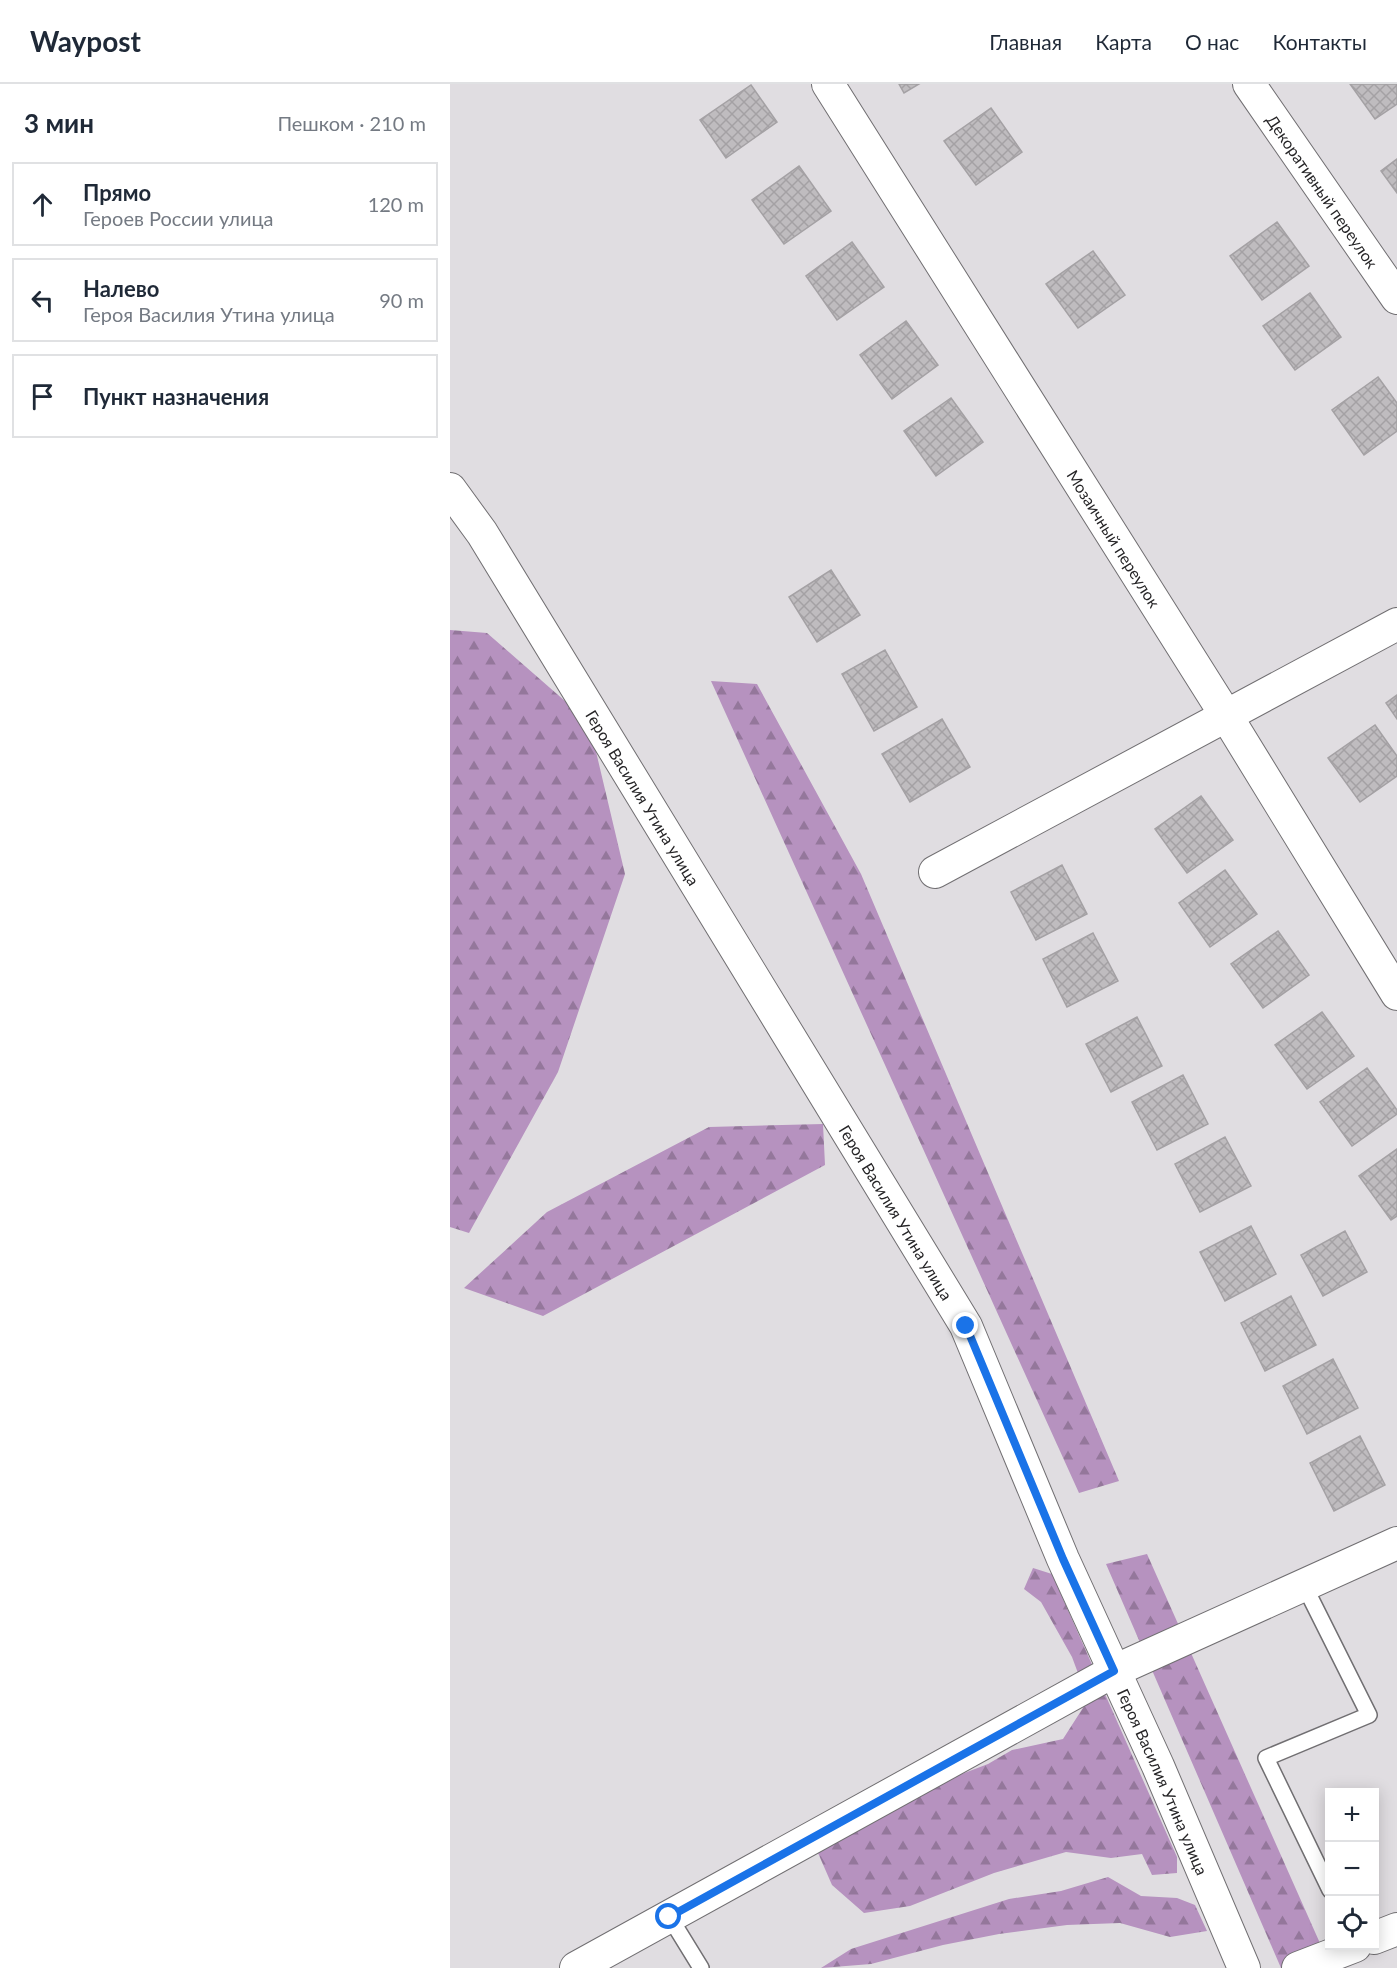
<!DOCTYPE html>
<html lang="ru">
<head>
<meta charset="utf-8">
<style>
  body { margin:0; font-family:Lato,sans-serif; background:#f2f2f3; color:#1f2937 }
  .controls { position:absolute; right:18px; bottom:18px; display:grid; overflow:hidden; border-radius:0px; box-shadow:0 3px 15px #0003 }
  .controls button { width:54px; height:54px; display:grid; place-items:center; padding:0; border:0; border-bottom:2px solid #e0e1e3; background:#fff; color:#1f2937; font:30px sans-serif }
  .stop { position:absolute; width:18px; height:18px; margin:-14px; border:4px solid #1a73e8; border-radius:50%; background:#fff }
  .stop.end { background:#1a73e8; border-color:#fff; box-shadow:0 2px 6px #0008 }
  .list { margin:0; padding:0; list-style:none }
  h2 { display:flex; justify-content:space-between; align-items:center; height:78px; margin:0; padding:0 24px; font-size:26px }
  h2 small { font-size:20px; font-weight:400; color:#747a83 }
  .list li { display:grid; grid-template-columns:39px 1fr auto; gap:18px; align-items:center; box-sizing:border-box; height:84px; margin:0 12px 12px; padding:0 12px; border:2px solid #e0e1e3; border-radius:0px }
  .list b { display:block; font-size:22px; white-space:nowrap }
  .list p { margin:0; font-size:20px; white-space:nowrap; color:#747a83 }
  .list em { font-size:20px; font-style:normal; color:#747a83 }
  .icon { flex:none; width:33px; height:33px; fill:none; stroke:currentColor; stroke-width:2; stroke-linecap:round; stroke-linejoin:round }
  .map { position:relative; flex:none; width:947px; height:1884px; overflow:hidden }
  header { display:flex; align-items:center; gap:36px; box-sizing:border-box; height:84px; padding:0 30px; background:#fff; border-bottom:2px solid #e0e1e3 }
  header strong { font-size:28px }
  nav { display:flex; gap:33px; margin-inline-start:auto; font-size:21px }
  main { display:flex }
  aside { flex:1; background:#fff }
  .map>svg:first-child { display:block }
</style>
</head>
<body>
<header>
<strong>Waypost</strong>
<nav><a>Главная</a><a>Карта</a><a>О нас</a><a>Контакты</a></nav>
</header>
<main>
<aside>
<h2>3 мин<small>Пешком · 210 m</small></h2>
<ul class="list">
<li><svg class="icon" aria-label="ahead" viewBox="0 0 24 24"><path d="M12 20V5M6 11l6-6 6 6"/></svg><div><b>Прямо</b><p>Героев России улица</p></div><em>120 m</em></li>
<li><svg class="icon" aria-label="left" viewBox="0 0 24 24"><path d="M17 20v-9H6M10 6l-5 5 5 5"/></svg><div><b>Налево</b><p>Героя Василия Утина улица</p></div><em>90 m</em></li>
<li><svg class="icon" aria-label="arrive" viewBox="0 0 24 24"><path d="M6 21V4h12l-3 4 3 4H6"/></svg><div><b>Пункт назначения</b></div></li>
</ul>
</aside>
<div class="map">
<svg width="947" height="1884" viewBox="0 0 947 1884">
  <defs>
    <pattern id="forest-firs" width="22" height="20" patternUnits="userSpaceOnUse" patternTransform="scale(1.5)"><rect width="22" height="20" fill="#b692bf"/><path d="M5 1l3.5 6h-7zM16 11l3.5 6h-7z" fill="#94779b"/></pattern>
    <pattern id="building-cross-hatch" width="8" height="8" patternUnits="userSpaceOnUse" patternTransform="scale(1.5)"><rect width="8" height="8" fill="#bfbcbf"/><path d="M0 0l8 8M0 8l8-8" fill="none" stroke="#a4a1a4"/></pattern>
  </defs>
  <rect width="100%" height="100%" fill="#e0dde1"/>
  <path fill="url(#forest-firs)" d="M0,546l37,3 102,89 36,152 -67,198 -89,161 -19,-6z
    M261,597l46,3 104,190 258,607 -40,12z
    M373,1040l2,41 -282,151 -79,-28 83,-76 162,-85z
    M697,1470l184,414h-50l-175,-404z
    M583,1484l19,6 125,283v16l-25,2 -10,-21 -31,4 -45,-6 -72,21 -84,33 -46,7 -32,-28 -14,-32 57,-46 113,-43 24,-14 51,-11 25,-39 -16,-43 -31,-55 -17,-13z
    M658,1793l33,19 36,2 18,7 12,26 -37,6 -50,-14 -53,2 -68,9 -56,11 -72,19 -50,4 30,-19 158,-50 52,-8z"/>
  <path fill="url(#building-cross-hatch)" stroke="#a4a1a4" stroke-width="1.5" d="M449,0h20l-15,9z
    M900,0h47v20l-22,15z
    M301,1l26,37 -51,36 -26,-38z
    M541,24l31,44 -46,33 -32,-44z
    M947,75v34l-16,-22z
    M349,82l32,45 -47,33 -32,-44z
    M827,138l32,44 -47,34 -32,-44z
    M402,158l32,45 -47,33 -31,-44z
    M643,167l32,44 -47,33 -32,-44z
    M860,209l31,44 -46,33 -32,-44z
    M456,237l32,44 -46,34 -32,-44z
    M928,293l19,26v28l-33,24 -32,-45z
    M501,314l32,44 -47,34 -32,-45z
    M381,486l29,45 -43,27 -28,-45z
    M435,566l32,57 -43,24 -32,-57z
    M947,611v24l-11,-16z
    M492,635l28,48 -60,35 -28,-48z
    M925,641l22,31v20l-37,26 -32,-44z
    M751,712l32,44 -46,33 -32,-44z
    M612,781l25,49 -51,26 -25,-48z
    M775,786l32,44 -47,33 -31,-44z
    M828,847l31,44 -46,33 -32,-44z
    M643,849l25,48 -51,26 -24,-48z
    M872,928l32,44 -47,33 -32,-44z
    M687,933l25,49 -51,26 -25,-48z
    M917,984l30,42v4l-45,32 -32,-44z
    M733,991l25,49 -51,26 -25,-48z
    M775,1053l26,49 -51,26 -25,-48z
    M947,1065v67l-6,4 -32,-44z
    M801,1142l25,48 -51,27 -25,-49z
    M895,1147l22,41 -44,24 -22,-41z
    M841,1212l25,49 -51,26 -24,-48z
    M883,1275l25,49 -51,26 -24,-48z
    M910,1352l25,49 -51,26 -24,-48z"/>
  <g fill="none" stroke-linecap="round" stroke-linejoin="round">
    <g stroke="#716f72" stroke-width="18">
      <path id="service" d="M854,1501l65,130 -103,43 64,132
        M219,1832l32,52"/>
    </g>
    <g stroke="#716f72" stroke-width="34">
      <g id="minor">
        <path id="s1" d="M378,0l399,633 170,277"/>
        <path id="s2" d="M799,0l148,214"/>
        <path id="s3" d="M0,405l32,44 484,793 97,233 95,207 86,202"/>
        <path d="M485,788l462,-248"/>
        <path d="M924,1854l23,-9"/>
        <path d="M126,1884l538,-297 283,-128"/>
        <path d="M848,1884l57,-22"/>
      </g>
    </g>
    <use href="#service" stroke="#fff" stroke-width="15"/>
    <use href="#minor" stroke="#fff" stroke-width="32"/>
  </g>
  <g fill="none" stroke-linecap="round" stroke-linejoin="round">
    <path stroke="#1a73e8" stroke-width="8" d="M219,1833l445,-246 -51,-112 -97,-233"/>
  </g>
  <g text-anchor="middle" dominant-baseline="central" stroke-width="4.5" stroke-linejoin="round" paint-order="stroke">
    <g font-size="16" fill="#262527" stroke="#fff">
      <text stroke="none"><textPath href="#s2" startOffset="130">Декоративный переулок</textPath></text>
      <text stroke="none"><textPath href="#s1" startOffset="537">Мозаичный переулок</textPath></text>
      <text stroke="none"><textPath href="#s3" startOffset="364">Героя Василия Утина улица</textPath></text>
      <text stroke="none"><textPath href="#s3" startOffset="850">Героя Василия Утина улица</textPath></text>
      <text stroke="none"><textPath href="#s3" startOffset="1480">Героя Василия Утина улица</textPath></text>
    </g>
  </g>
</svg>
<div class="controls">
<button>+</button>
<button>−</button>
<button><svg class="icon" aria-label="locate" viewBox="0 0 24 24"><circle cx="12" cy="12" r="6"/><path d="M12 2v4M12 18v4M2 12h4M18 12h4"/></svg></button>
</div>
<div class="stop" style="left:219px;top:1833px"></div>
<div class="stop end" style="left:516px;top:1242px"></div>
</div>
</main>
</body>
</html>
